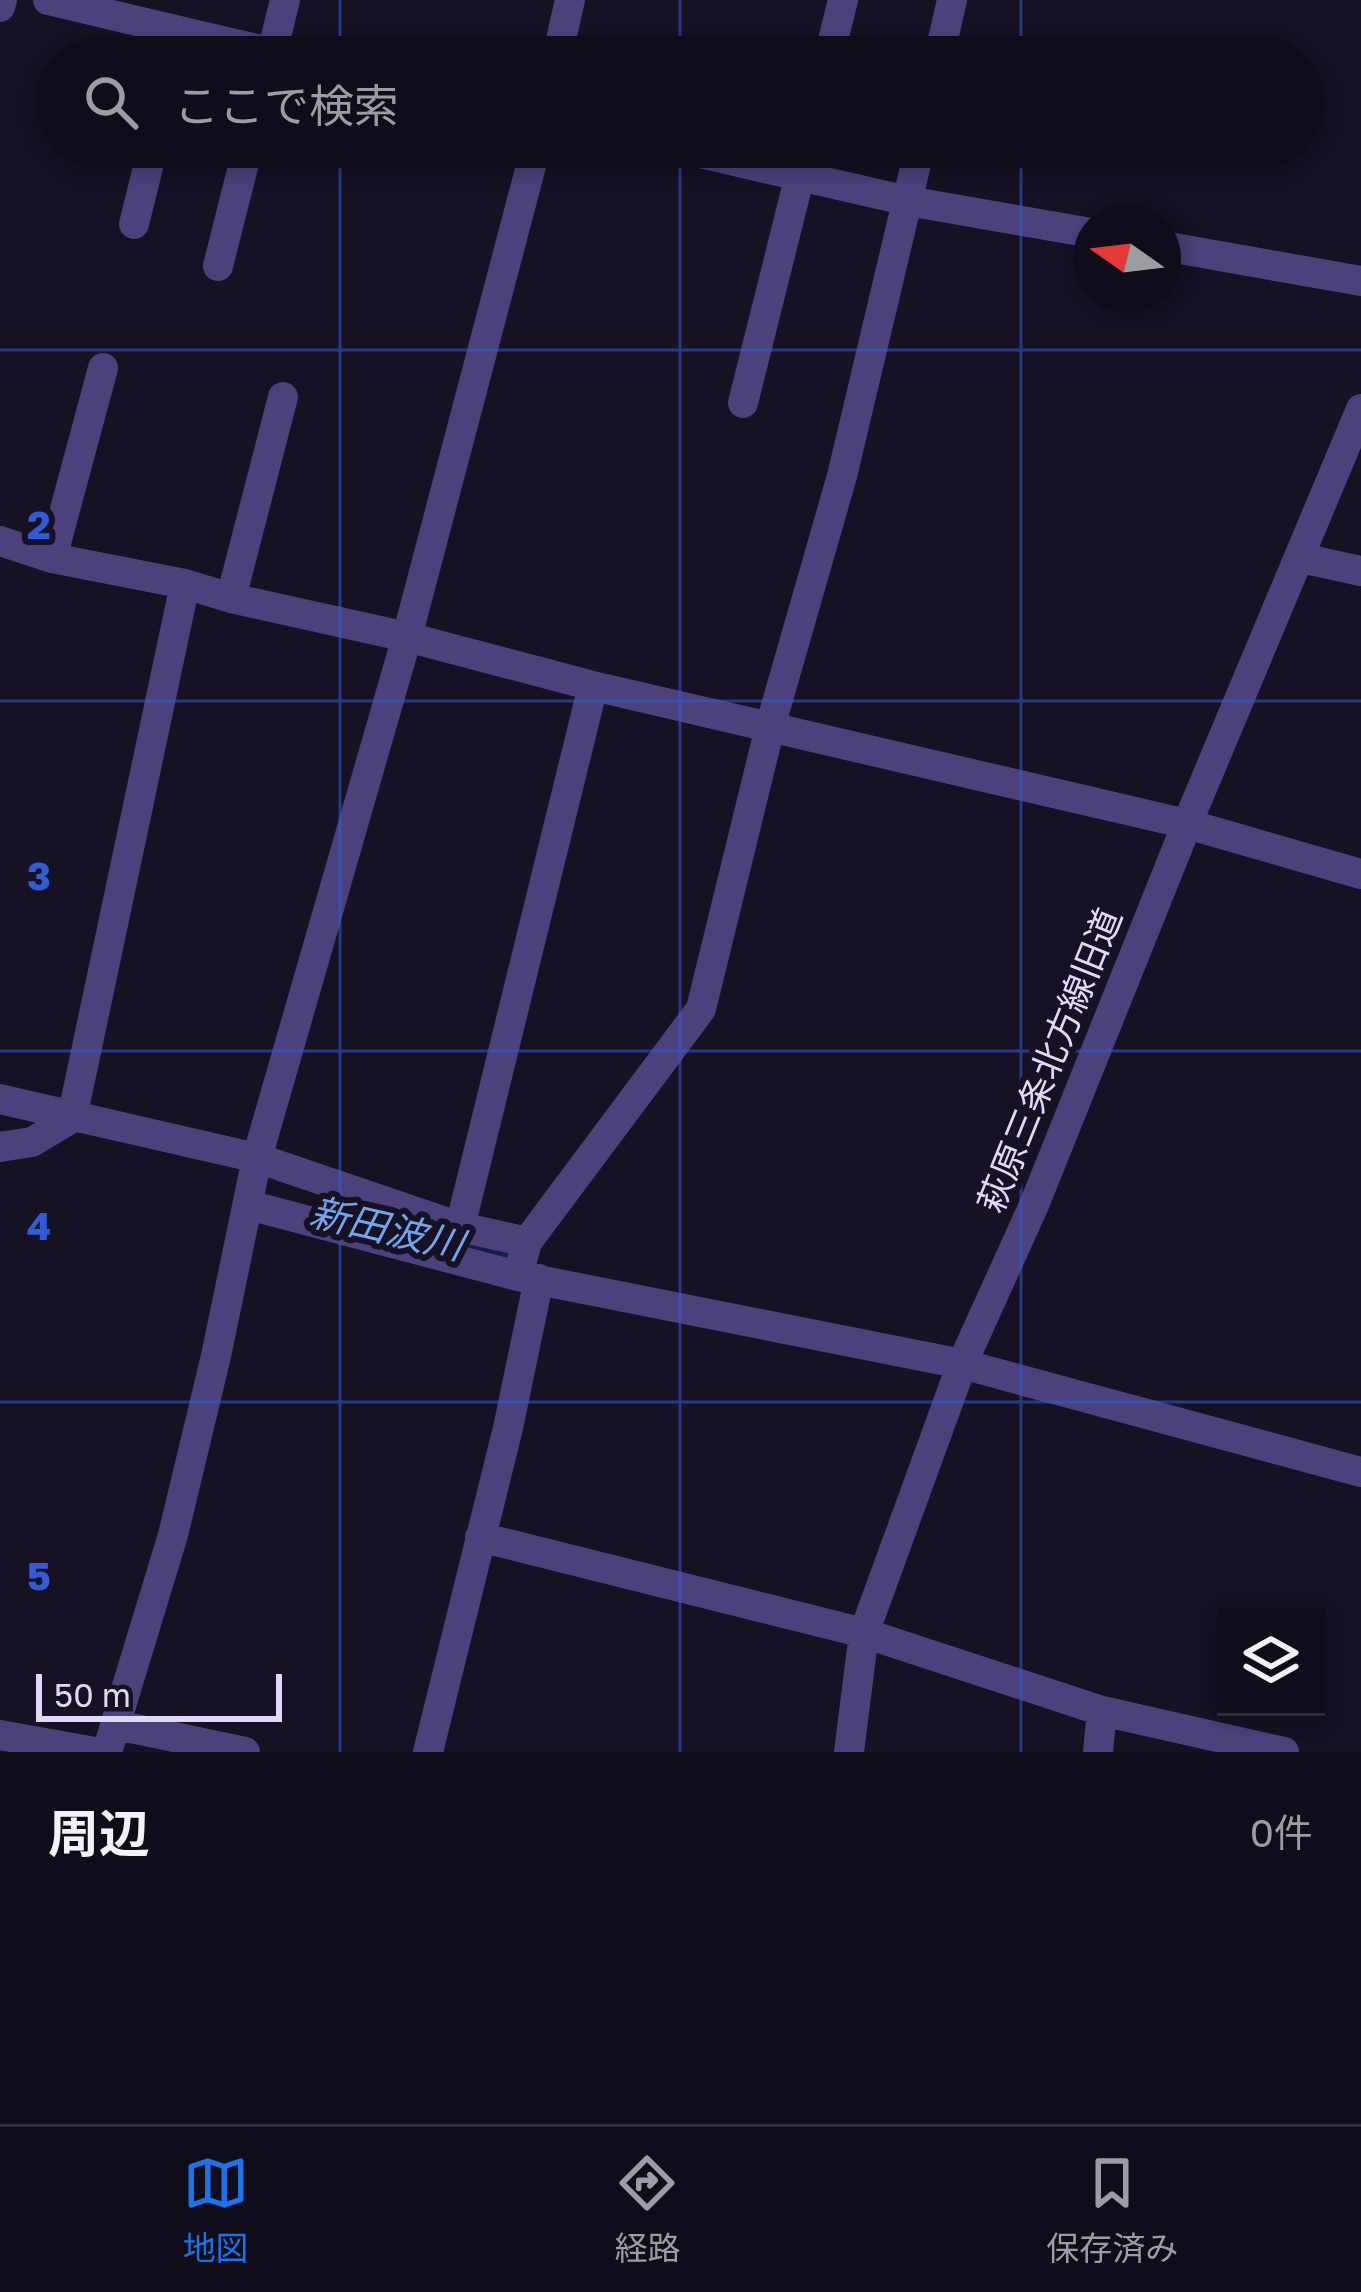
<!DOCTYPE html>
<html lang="ja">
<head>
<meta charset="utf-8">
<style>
  body { margin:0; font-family:"Golos Text","Noto Sans JP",sans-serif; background:#1e1b27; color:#f1f3f6 }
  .controls { position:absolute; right:36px; bottom:36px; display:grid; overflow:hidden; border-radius:0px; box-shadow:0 6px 18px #0003 }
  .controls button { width:108px; height:108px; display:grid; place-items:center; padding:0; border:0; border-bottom:3px solid #302d39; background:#100d1a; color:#f1f3f6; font:60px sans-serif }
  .compass { position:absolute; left:1073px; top:204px; width:108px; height:108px; border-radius:50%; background:#100d1a; box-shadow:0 6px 18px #0003; rotate:284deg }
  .scale { position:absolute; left:36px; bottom:30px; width:246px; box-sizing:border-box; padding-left:12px; border:6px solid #e0d7fa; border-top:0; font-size:33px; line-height:42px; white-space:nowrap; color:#e0d7fa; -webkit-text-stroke:9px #161123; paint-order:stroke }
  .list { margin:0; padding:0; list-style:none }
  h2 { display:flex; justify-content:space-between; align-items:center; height:156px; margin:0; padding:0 48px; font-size:51px }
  h2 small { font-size:39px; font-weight:400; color:#9c9ca2 }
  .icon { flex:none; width:66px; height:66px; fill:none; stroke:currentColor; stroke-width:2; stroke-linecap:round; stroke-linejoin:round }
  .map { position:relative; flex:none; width:1361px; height:1752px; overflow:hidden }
  .search { position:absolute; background:#100d1a; box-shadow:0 6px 18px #0003; left:36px; right:36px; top:36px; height:132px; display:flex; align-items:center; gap:30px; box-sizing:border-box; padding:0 42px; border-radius:66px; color:#9c9ca2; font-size:45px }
  .sheet { height:372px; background:#100d1a }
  nav { display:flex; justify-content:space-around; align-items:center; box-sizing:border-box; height:168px; border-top:3px solid #302d39; background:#100d1a; font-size:33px; color:#9c9ca2 }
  nav a { display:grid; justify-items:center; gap:6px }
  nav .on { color:#1a73e8 }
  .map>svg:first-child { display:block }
</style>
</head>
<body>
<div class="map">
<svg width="1361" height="1752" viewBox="0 0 1361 1752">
  <rect width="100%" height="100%" fill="#161123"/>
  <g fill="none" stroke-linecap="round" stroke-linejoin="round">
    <path stroke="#142144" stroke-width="10" d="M461,1246l48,11"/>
    <path stroke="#4b417c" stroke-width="30" d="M48,0l242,57
      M0,7l2,-7
      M271,57l14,-57
      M557,57l13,-57
      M829,57l14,-57
      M939,57l13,-57
      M674,147l234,54 183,32
      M134,224l19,-77
      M1163,246l198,35
      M218,266l30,-119
      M743,403l64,-256
      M0,541l52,17 133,26 46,14 176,39 186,49 594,138 174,50
      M52,558l51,-190
      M1301,558l60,13
      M231,598l52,-201
      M0,1099l257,59 203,69 67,15 174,-233 69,-282 72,-251 78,-329
      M0,1147l32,-5 40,-24 113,-534
      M248,1205l270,71
      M460,1227l133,-541
      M527,1242l-9,34 444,88 399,108
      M480,1537l384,96 238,78 182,41
      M117,1725l128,27
      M0,1735l95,17
      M107,1752l66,-217 43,-179 41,-198 150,-521 129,-490
      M428,1752l80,-324 31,-149
      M849,1752l15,-119 98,-269 72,-159 153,-381 174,-415
      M1098,1752l4,-41"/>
  </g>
  <path fill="none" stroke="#305cdb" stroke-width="3" stroke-opacity="0.55" d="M340,0v57M680,0v57M1021,0v57M340,147v1605M680,147v1605M1021,147v1605M0,350h1361M0,701h1361M0,1051h1361M0,1402h1361"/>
  <g text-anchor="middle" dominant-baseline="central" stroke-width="12" stroke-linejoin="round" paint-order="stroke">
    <g font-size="36" fill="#e0d7fa" stroke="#161123">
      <text transform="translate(1049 1060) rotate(-68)">萩原三条北方線旧道</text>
    </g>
    <g font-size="39" font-style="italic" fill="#71a5ee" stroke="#161123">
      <text transform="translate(387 1228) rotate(13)">新田波川</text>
    </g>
  </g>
  <g font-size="39" text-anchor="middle" font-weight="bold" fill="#305cdb" stroke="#161123" stroke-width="12" stroke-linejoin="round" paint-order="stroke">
    <text x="39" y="539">2</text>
    <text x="39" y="890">3</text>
    <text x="39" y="1240">4</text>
    <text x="39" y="1590">5</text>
  </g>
</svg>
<div class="controls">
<button><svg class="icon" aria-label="layers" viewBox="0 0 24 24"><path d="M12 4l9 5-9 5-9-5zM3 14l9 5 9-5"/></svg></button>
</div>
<svg class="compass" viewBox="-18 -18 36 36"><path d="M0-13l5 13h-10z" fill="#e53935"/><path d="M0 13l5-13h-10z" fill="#9c9ca2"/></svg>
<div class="scale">50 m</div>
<div class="search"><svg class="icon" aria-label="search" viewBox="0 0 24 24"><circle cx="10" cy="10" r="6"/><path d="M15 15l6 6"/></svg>ここで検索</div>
</div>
<section class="sheet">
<h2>周辺<small>0件</small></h2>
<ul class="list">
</ul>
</section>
<nav>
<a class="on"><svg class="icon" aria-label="map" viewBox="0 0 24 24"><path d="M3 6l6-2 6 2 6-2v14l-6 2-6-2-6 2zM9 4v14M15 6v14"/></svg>地図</a>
<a><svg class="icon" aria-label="directions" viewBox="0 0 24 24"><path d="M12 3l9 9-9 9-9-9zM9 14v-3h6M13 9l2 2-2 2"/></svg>経路</a>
<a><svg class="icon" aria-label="saved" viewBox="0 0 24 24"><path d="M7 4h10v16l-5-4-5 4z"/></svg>保存済み</a>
</nav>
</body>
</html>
